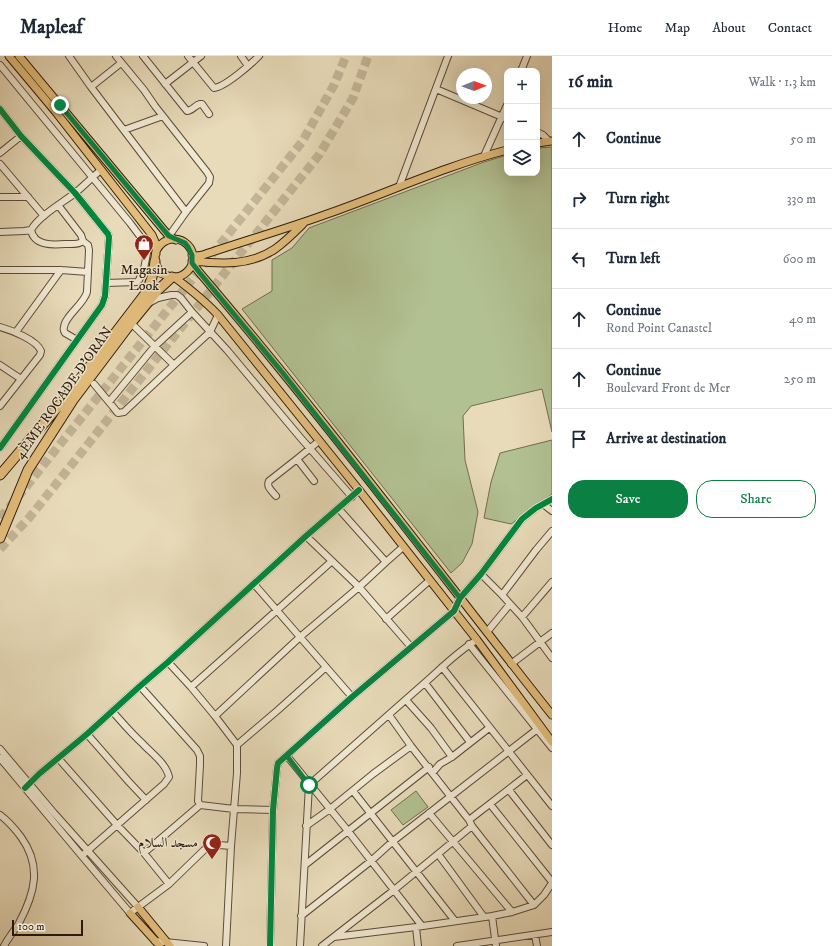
<!DOCTYPE html>
<html lang="en">
<head>
<meta charset="utf-8">
<style>
  body { margin:0; font-family:"IM FELL DW Pica",Amiri,serif; background:#f6f6f7; color:#1f2937 }
  .controls { position:absolute; right:12px; top:12px; display:grid; overflow:hidden; border-radius:8px; box-shadow:0 4px 16px #0002 }
  .controls button { width:36px; height:36px; display:grid; place-items:center; padding:0; border:0; border-bottom:1px solid #e0e1e3; background:#fff; color:#1f2937; font:20px sans-serif }
  .compass { position:absolute; left:456px; top:12px; width:36px; height:36px; border-radius:50%; background:#fff; box-shadow:0 4px 16px #0002; rotate:89deg }
  .scale { position:absolute; left:12px; bottom:10px; width:71px; box-sizing:border-box; padding-left:4px; border:2px solid #2d1c0d; border-top:0; font-size:11px; line-height:14px; white-space:nowrap; color:#2d1c0d; -webkit-text-stroke:3px #f0e8d2; paint-order:stroke }
  .stop { position:absolute; width:12px; height:12px; margin:-9px; border:3px solid #0b8043; border-radius:50%; background:#fff }
  .stop.end { background:#0b8043; border-color:#fff; box-shadow:0 1px 4px #0008 }
  .list { margin:0; padding:0; list-style:none }
  h2 { display:flex; justify-content:space-between; align-items:center; height:52px; margin:0; padding:0 16px; font-size:17px }
  h2 small { font-size:13px; font-weight:400; color:#747a83 }
  .list li { display:grid; grid-template-columns:26px 1fr auto; gap:12px; align-items:center; box-sizing:border-box; height:60px; padding:0 16px; border-top:1px solid #e0e1e3 }
  .list b { display:block; font-size:15px; white-space:nowrap }
  .list p { margin:0; font-size:13px; white-space:nowrap; color:#747a83 }
  .list em { font-size:13px; font-style:normal; color:#747a83 }
  .actions { display:flex; gap:8px; padding:12px 16px }
  .actions a { flex:1; padding:9px 0; border:1px solid #0b8043; border-radius:16px; text-align:center; font-size:14px; color:#0b8043 }
  .actions .main { background:#0b8043; color:#fff }
  .icon { flex:none; width:22px; height:22px; fill:none; stroke:currentColor; stroke-width:2; stroke-linecap:round; stroke-linejoin:round }
  .map { position:relative; flex:none; width:552px; height:890px; overflow:hidden }
  header { display:flex; align-items:center; gap:24px; box-sizing:border-box; height:56px; padding:0 20px; background:#fff; border-bottom:1px solid #e0e1e3 }
  header strong { font-size:19px }
  nav { display:flex; gap:22px; margin-inline-start:auto; font-size:14px }
  main { display:flex }
  aside { flex:1; background:#fff }
  .map>svg:first-child { display:block }
</style>
</head>
<body>
<header>
<strong>Mapleaf</strong>
<nav><a>Home</a><a>Map</a><a>About</a><a>Contact</a></nav>
</header>
<main>
<div class="map">
<svg width="552" height="890" viewBox="0 0 552 890">
  <rect width="100%" height="100%" fill="#e8dbb9"/>
  <filter id="stains"><feTurbulence type="fractalNoise" baseFrequency=".005" numOctaves="4"/><feColorMatrix values="0 0 0 0 .2 0 0 0 0 .09 0 0 0 0 .02 0 0 0 .5 -.17"/></filter>
  <radialGradient id="worn" r=".72"><stop offset=".6" stop-color="#630" stop-opacity="0"/><stop offset="1" stop-color="#630" stop-opacity=".3"/></radialGradient>
  <path fill="#b2c192" stroke="#706e50" d="M552,91v285l-10,-43 -71,17 -8,10 2,44 13,52 -6,32 -10,19 -11,10 -209,-264 30,-18v-31l20,-12 17,-20 175,-66 23,-7v18h30v-25z
    M552,384v54l-41,30 -27,-6 7,-36 9,-29z
    M416,735l12,16 -25,18 -12,-15z"/>
  <g fill="none" stroke-linecap="round" stroke-linejoin="round">
    <path stroke="#c3b597" stroke-width="9" stroke-dasharray="9 4.5" stroke-linecap="butt" d="M0,462l13,-15 289,-361 32,-57 12,-29
      M0,493l29,-31 290,-363 34,-57 15,-42"/>
    <g stroke="#5c4c38" stroke-width="8">
      <path id="minor" d="M69,0l22,31 95,125
        M116,0l28,34 11,16 52,66 3,5 -1,6 -23,29 -17,24
        M143,0l44,55c5,0 8,-6 13,-7h2l7,10
        M188,0l26,32c11,-1 37,-24 45,-32
        M241,0l7,10
        M0,9l130,158 15,20 1,4 1,6 -3,16 21,6
        M521,15l6,-15
        M165,28l36,-28
        M91,31l30,-24
        M436,33l71,30
        M0,53l21,27 54,57 33,41 1,3 -4,59 -3,9 -25,35 -77,108
        M124,74l39,-14
        M537,76l6,3 6,6
        M0,97l21,-17
        M484,100l23,-51
        M0,108l44,52
        M399,131l49,-131
        M0,141h28
        M31,174c3,16 22,15 34,14 6,0 14,1 18,-3l-2,-6 -23,-30
        M0,176l24,-1 7,-1c8,-14 31,-27 44,-37 9,-7 17,-16 26,-23
        M0,214h61l27,2
        M106,227l31,-1 2,-2 5,-11
        M149,247l9,-5 13,-3h6l4,3 11,14 35,38 72,86 53,61
        M131,267l43,42
        M0,271c11,3 37,13 41,24l-1,4 -40,51
        M16,276l45,-62
        M77,284l-12,-7c-1,-2 -2,-3 -1,-6 1,-11 20,-23 23,-35l2,-42 -1,-5 -5,-4
        M0,309l21,14
        M94,328l15,18 9,11 6,-1 50,-47 36,-33 8,-17
        M109,346l45,-55 38,-35
        M297,403l17,22
        M276,440c-4,-5 -10,-9 -7,-15l28,-22 22,-18
        M543,448l9,7
        M338,452l48,54
        M306,480l53,51 52,60
        M481,518l21,21 20,22 30,41
        M254,528l98,113
        M502,539l34,-45 16,-19
        M522,561l30,-35
        M386,563l44,-39
        M487,576l23,-28
        M469,588l83,104
        M168,606l23,25 24,29 22,29v28l-6,73 -5,100
        M511,608l41,-31
        M442,611l110,139
        M425,627l45,59
        M140,630l57,64 3,6v9l-2,36 2,4 -56,48
        M191,631l141,-126
        M406,644l25,28 21,29
        M389,659l22,31 58,74 3,6 62,79
        M215,660l85,-79 59,-50 27,-25 17,-15
        M87,678l42,48 17,18
        M237,689l41,-35 48,-43
        M0,693l54,64 84,94
        M287,700l61,75 74,95
        M0,702l81,97 49,58 39,-29 35,-34 7,-4 8,-1 12,1
        M58,702l59,67 27,28 25,31
        M433,716l7,-8 12,-7 37,-29
        M25,732l14,-14 48,-40 53,-48 28,-24 138,-126 53,-46
        M509,734l43,55
        M353,735l102,130
        M490,748l62,78
        M200,749l34,4 39,1
        M429,757l83,99
        M0,759c8,6 15,14 21,22 21,29 14,56 -2,86 -5,8 -11,15 -15,23
        M469,764l58,-45
        M306,770l24,-17 43,-35 38,-28
        M85,797l79,-69 5,-7c-3,-14 -18,-24 -27,-34 -11,-10 -20,-21 -30,-32
        M438,798l46,63
        M305,809l124,-98
        M301,860l70,-55 21,-19 148,-115
        M492,860l4,30
        M416,871l2,19
        M535,879l2,11
        M334,881l82,-10 76,-11 20,-4 22,-7 10,-10 8,-12
        M155,885l49,5
        M270,890l3,-136 4,-42 1,-5 74,-66 102,-86 6,-13 21,-24 41,-55 14,-11 16,-9
        M300,890l9,-161c37,-33 74,-65 111,-98 19,-16 36,-35 57,-47
        M322,890l72,-56 78,-64
        M457,890l95,-14"/>
    </g>
    <g stroke="#2d1c0d" stroke-width="9">
      <path id="major" d="M9,0l46,55 97,124 4,9v10
        M19,0l144,173 6,7 7,4
        M537,87l15,-2
        M155 202a19 19 0 1 1 38 0a19 19 0 1 1-38 0Z
        M192,199l6,1 5,-1c41,-14 83,-26 124,-41 60,-21 118,-48 180,-64
        M192,205c29,3 58,5 83,-12 10,-7 19,-16 28,-25
        M192,207l7,9c123,144 236,295 353,443
        M174,221c16,12 31,24 44,38l141,175 118,150 75,102
        M138,851l32,39
        M130,857l30,33"/>
    </g>
    <g stroke="#2d1c0d" stroke-width="11">
      <path id="highway" d="M0,419l67,-79 78,-102c6,-11 9,-21 10,-33
        M0,482l28,-68 45,-70 58,-77 27,-33 14,-13"/>
    </g>
    <use href="#minor" stroke="#f0e8d2" stroke-width="6"/>
    <use href="#major" stroke="#e4be7c" stroke-width="7"/>
    <use href="#highway" stroke="#e4be7c" stroke-width="9"/>
    <g stroke="#f0e8d2" stroke-width="8">
      <path id="cycleway" d="M0,53l21,27 54,57 33,41 1,3 -4,59 -3,9 -25,35 -77,108
        M25,732l14,-14 48,-40 53,-48 28,-24 138,-126 53,-46
        M270,890l3,-136 4,-42 1,-5 74,-66 102,-86 6,-13 21,-24 41,-55 14,-11 16,-9"/>
    </g>
    <use href="#cycleway" stroke="#00873e" stroke-width="6"/>
  </g>
  <g fill="none" stroke-linecap="round" stroke-linejoin="round">
    <path stroke="#0b8043" stroke-width="5" d="M60,49l103,124 6,7 16,7 3,4 4,8v8l7,9 83,100 178,226 -6,13 -102,86 -65,59 22,29"/>
  </g>
  <defs>
    <g id="shop-pin" transform="scale(1)"><path d="M0 17L-7.5 6A9.5 9.5 0 1 1 7.5 6Z" fill="#8f2418" stroke="#f0e8d2"/><path d="M-5-2.5h2.3a2.7 3.5 0 0 1 5.4 0H5L5.5 6h-11ZM-1.5-2.5h3a1.5 2.3 0 0 0-3 0Z" fill="#fff"/></g>
    <g id="mosque-pin" transform="scale(1)"><path d="M0 17L-7.5 6A9.5 9.5 0 1 1 7.5 6Z" fill="#8f2418" stroke="#f0e8d2"/><path d="M3.5-4.9A6 6 0 1 0 3.5 4.9A5 5 0 1 1 3.5-4.9Z" fill="#fff"/></g>
  </defs>
  <g fill-rule="evenodd">
    <use href="#shop-pin" x="144" y="188"/>
    <use href="#mosque-pin" x="212" y="787"/>
  </g>
  <g text-anchor="middle" dominant-baseline="central" stroke-width="3" stroke-linejoin="round" paint-order="stroke">
    <g font-size="14" fill="#2d1c0d" stroke="#f0e8d2">
      <text x="144" y="214">Magasin<tspan x="144" dy="16">Look</tspan></text>
      <text x="198" y="787" text-anchor="end">مسجد السلام</text>
    </g>
    <g font-size="14" fill="#2d1c0d" stroke="#f0e8d2">
      <text transform="translate(64 337) rotate(-55)">4ÈME ROCADE D'ORAN</text>
    </g>
  </g>
  <rect width="100%" height="100%" filter="url(#stains)"/>
  <rect width="100%" height="100%" fill="url(#worn)"/>
</svg>
<div class="controls">
<button>+</button>
<button>−</button>
<button><svg class="icon" aria-label="layers" viewBox="0 0 24 24"><path d="M12 4l9 5-9 5-9-5zM3 14l9 5 9-5"/></svg></button>
</div>
<svg class="compass" viewBox="-18 -18 36 36"><path d="M0-13l5 13h-10z" fill="#e53935"/><path d="M0 13l5-13h-10z" fill="#747a83"/></svg>
<div class="scale">100 m</div>
<div class="stop" style="left:309px;top:729px"></div>
<div class="stop end" style="left:60px;top:49px"></div>
</div>
<aside>
<h2>16 min<small>Walk · 1.3 km</small></h2>
<ul class="list">
<li><svg class="icon" aria-label="ahead" viewBox="0 0 24 24"><path d="M12 20V5M6 11l6-6 6 6"/></svg><div><b>Continue</b></div><em>50 m</em></li>
<li><svg class="icon" aria-label="right" viewBox="0 0 24 24"><path d="M7 20v-9h11M14 6l5 5-5 5"/></svg><div><b>Turn right</b></div><em>330 m</em></li>
<li><svg class="icon" aria-label="left" viewBox="0 0 24 24"><path d="M17 20v-9H6M10 6l-5 5 5 5"/></svg><div><b>Turn left</b></div><em>600 m</em></li>
<li><svg class="icon" aria-label="ahead" viewBox="0 0 24 24"><path d="M12 20V5M6 11l6-6 6 6"/></svg><div><b>Continue</b><p>Rond Point Canastel</p></div><em>40 m</em></li>
<li><svg class="icon" aria-label="ahead" viewBox="0 0 24 24"><path d="M12 20V5M6 11l6-6 6 6"/></svg><div><b>Continue</b><p>Boulevard Front de Mer</p></div><em>250 m</em></li>
<li><svg class="icon" aria-label="arrive" viewBox="0 0 24 24"><path d="M6 21V4h12l-3 4 3 4H6"/></svg><div><b>Arrive at destination</b></div></li>
</ul>
<div class="actions"><a class="main">Save</a><a>Share</a></div>
</aside>
</main>
</body>
</html>
